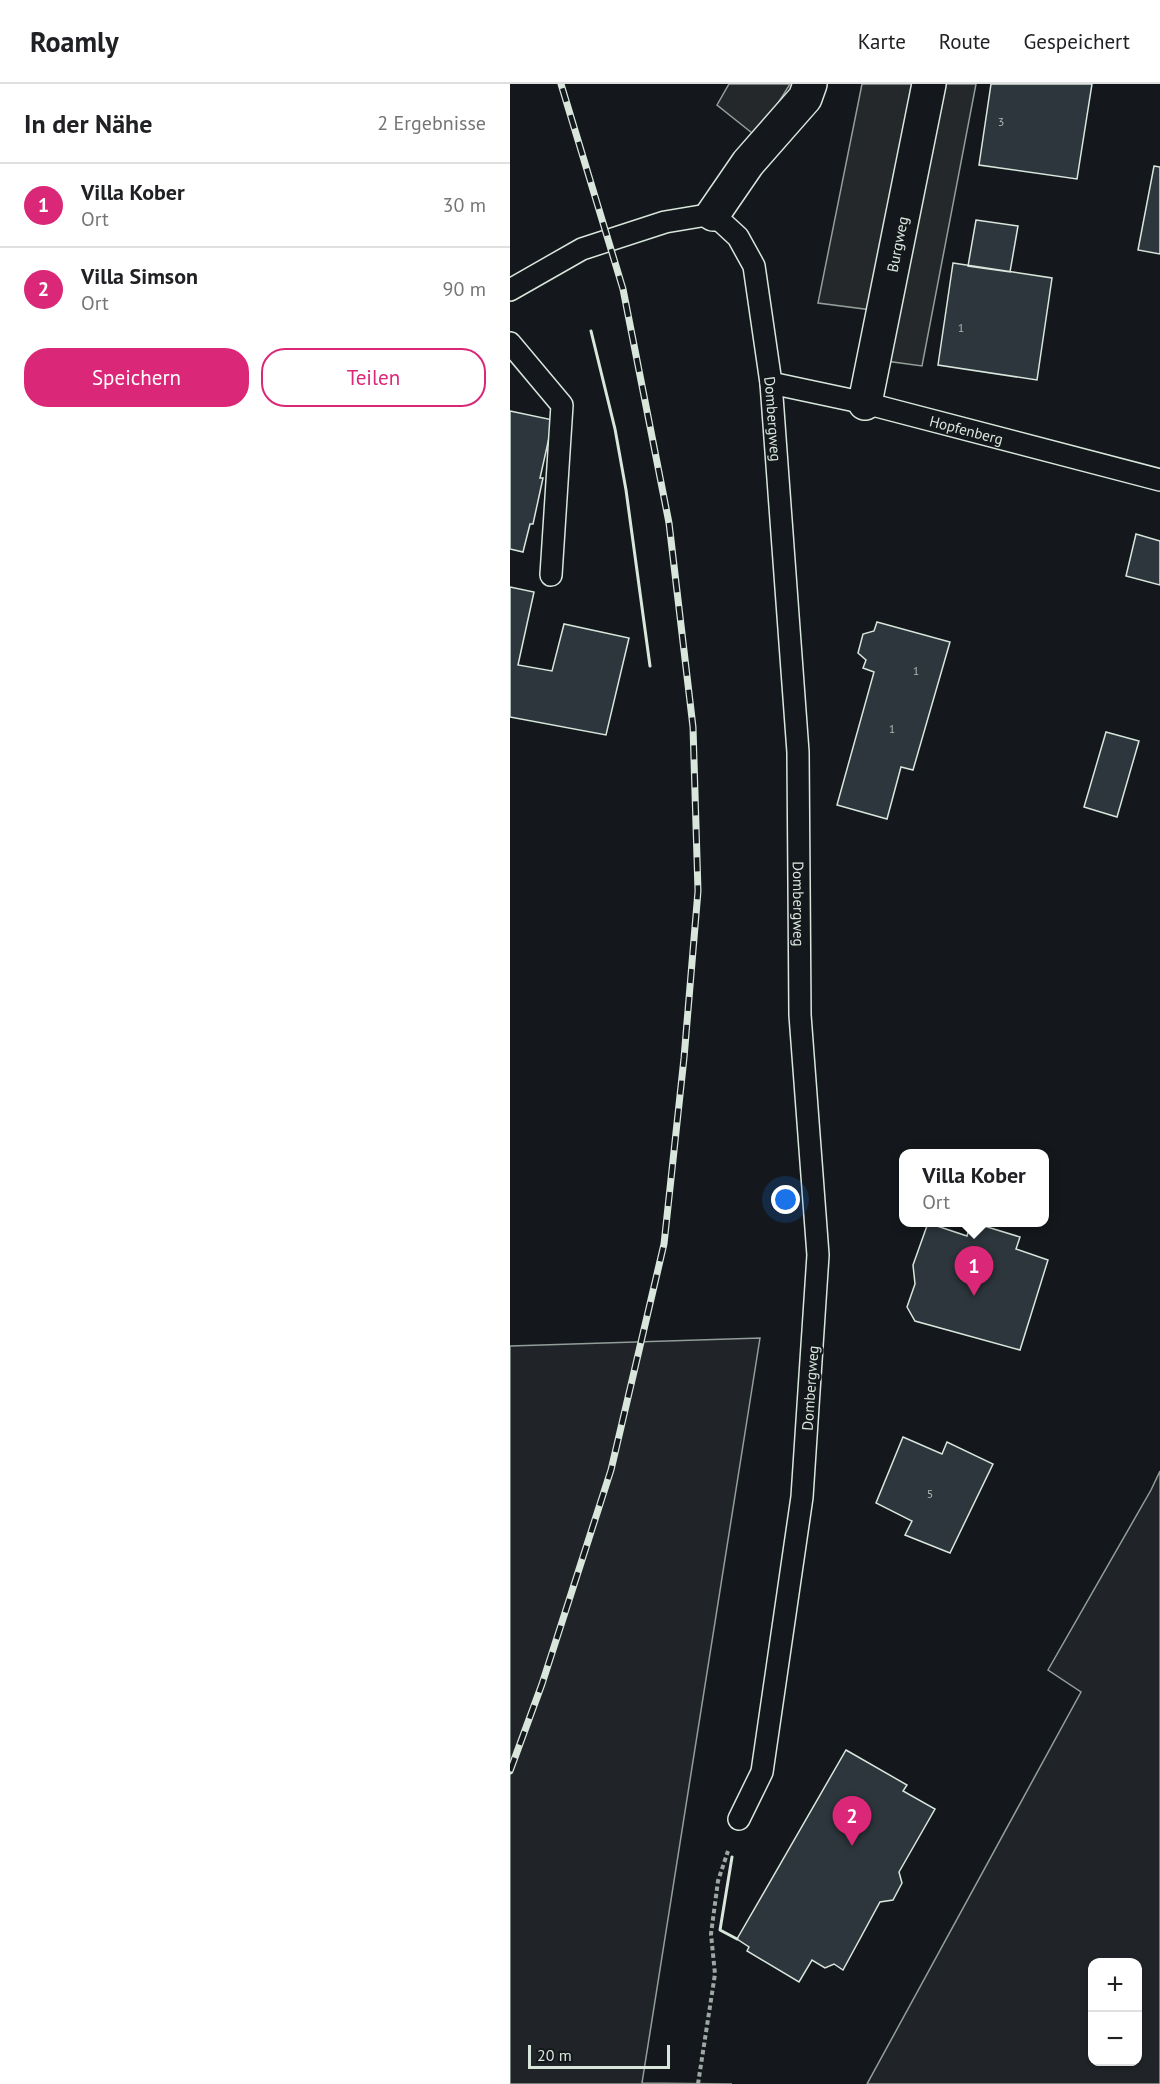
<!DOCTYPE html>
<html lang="de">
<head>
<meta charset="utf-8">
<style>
  body { margin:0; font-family:"PT Sans",sans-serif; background:#f6f6f6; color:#202124 }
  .controls { position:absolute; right:18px; bottom:18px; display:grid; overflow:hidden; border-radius:12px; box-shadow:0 2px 4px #0004 }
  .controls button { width:54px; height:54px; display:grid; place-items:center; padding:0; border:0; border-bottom:2px solid #e0e0e0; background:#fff; color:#202124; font:30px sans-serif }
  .scale { position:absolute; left:18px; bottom:15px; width:142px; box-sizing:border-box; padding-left:6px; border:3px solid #d8e6dc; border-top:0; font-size:16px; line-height:21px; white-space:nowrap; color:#d8e6dc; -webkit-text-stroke:4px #14181c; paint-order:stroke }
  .you { position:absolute; left:276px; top:1116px; width:21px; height:21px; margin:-15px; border:4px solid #fff; border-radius:50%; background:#1a73e8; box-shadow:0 0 0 9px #1a73e833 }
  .badge { display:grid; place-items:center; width:39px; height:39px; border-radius:50%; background:#db2777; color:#fff; font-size:20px; font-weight:700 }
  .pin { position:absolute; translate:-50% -50px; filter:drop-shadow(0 2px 3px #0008) }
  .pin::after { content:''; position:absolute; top:32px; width:21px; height:18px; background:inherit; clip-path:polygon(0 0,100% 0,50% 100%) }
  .popup { position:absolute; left:389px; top:1065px; width:150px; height:78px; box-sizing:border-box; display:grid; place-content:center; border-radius:12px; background:#fff; filter:drop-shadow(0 2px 4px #0005); font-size:20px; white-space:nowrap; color:#757577 }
  .popup b { font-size:22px; color:#202124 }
  .popup::after { content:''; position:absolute; left:50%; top:100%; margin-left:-12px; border:12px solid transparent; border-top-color:#fff }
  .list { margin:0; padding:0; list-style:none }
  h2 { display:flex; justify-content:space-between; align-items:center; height:78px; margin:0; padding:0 24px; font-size:26px }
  h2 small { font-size:20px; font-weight:400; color:#757577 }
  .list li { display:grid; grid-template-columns:39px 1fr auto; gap:18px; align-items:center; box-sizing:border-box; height:84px; padding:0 24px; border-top:2px solid #e0e0e0 }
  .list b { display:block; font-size:22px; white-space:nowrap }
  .list p { margin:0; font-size:20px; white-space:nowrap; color:#757577 }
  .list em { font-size:20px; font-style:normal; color:#757577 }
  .actions { display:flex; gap:12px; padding:18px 24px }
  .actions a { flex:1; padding:14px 0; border:2px solid #db2777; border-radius:24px; text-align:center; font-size:21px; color:#db2777 }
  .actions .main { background:#db2777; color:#fff }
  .map { position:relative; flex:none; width:650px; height:2000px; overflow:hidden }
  header { display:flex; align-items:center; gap:36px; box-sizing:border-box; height:84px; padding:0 30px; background:#fff; border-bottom:2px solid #e0e0e0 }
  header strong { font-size:28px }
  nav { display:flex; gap:33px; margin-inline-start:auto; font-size:21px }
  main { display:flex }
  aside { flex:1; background:#fff }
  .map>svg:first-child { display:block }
</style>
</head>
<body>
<header>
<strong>Roamly</strong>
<nav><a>Karte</a><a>Route</a><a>Gespeichert</a></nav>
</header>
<main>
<aside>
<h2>In der Nähe<small>2 Ergebnisse</small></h2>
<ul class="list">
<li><span class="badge">1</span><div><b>Villa Kober</b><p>Ort</p></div><em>30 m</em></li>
<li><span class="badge">2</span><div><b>Villa Simson</b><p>Ort</p></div><em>90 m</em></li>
</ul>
<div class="actions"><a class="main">Speichern</a><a>Teilen</a></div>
</aside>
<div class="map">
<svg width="650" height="2000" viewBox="0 0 650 2000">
  <rect width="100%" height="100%" fill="#14181c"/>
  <path fill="#202428" stroke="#939e99" stroke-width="1.5" fill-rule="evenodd" d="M250,1254l-118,745 90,1h-222v-738z
    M650,1387v613h-293l214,-392 -33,-22 103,-180zM582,1878h46v100h-46z"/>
  <path fill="#24282b" stroke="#939e99" stroke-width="1.5" d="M219,0h61l-33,53 -40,-32z
    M352,0h114l-54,282 -36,-5 9,-48 -77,-10z"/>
  <path fill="#2c363c" stroke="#d8e6dc" stroke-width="1.5" d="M481,0h101l-15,95 -98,-14z
    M644,82l6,1v87l-22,-4z
    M466,136l42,6 -8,46 -42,-6z
    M443,179l99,15 -15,102 -99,-15z
    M0,327l43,9 -13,58h3l-10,46h-3l-7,28 -13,-3z
    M626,450l24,7v44l-34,-9z
    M0,503l24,5 -16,73 34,6 12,-47 65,14 -23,97 -96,-18z
    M367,538l73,20 -37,128 -12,-3 -14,52 -50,-14 37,-133 -11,-4 3,-8 -8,-7 5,-19 11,-3z
    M596,648l33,9 -22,76 -33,-10z
    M461,1138l49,15 -4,12 32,11 -28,90 -105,-29 -8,-14 8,-23 -2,-19 15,-42 39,13z
    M393,1353l39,17 5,-12 46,22 -43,89 -45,-18 7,-14 -36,-18z
    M336,1666l61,35 -4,6 32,18 -36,63 3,11 -9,17 -13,2 -37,68 -9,-6 -9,4 -13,-8 -13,22 -52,-31 2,-4 -12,-8z"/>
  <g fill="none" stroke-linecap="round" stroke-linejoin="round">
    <g stroke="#d8e6dc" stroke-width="24">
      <g id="service">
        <path id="s1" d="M0,206l72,-41 83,-27 48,-8 25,23 16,29 17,117 27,369 2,263 18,240 -16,242 -40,275 -23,47"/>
        <path d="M0,259l52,62 -11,170"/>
        <path id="s2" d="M261,299l94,20 295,77"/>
      </g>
    </g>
    <g stroke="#d8e6dc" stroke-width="36">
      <g id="minor">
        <path d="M203,130l35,-51 57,-65 5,-14"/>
        <path id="s3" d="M355,319l64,-319"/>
      </g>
    </g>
    <path stroke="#9da8a2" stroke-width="4" stroke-dasharray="4.5 3" stroke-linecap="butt" d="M188,2000l17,-110 -4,-40 7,-53 10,-30"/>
    <use href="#service" stroke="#14181c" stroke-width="21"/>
    <use href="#minor" stroke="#14181c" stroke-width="33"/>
    <g stroke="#d8e6dc" stroke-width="7">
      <path id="rail" d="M0,1687l32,-87 69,-214 53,-226 20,-186 14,-167 -5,-164 -24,-204 -46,-234 -62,-205"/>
    </g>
    <use href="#rail" stroke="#14181c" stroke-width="4.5" stroke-dasharray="14" stroke-linecap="butt"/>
    <path stroke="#d8e6dc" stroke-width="3" d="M81,247l24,98 11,61 24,176
      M222,1773l-12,73 17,9"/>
  </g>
  <g text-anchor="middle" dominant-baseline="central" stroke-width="4.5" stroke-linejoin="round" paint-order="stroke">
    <g font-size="12" fill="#adbab4">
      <text x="491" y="37">3</text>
      <text x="451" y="243">1</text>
      <text x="406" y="586">1</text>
      <text x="382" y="644">1</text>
      <text x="420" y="1409">5</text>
    </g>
    <g font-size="15" fill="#d8e6dc" stroke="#14181c">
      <text stroke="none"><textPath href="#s3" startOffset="162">Burgweg</textPath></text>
      <text stroke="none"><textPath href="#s1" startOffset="440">Dombergweg</textPath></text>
      <text stroke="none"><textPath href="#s2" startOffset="201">Hopfenberg</textPath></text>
      <text stroke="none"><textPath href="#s1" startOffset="926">Dombergweg</textPath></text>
      <text transform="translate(300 1304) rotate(-86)">Dombergweg</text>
    </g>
  </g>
</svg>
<div class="controls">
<button>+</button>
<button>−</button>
</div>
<div class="scale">20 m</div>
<div class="you"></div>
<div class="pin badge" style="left:464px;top:1212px">1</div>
<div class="popup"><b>Villa Kober</b>Ort</div>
<div class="pin badge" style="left:342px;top:1762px">2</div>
</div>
</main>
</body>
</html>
